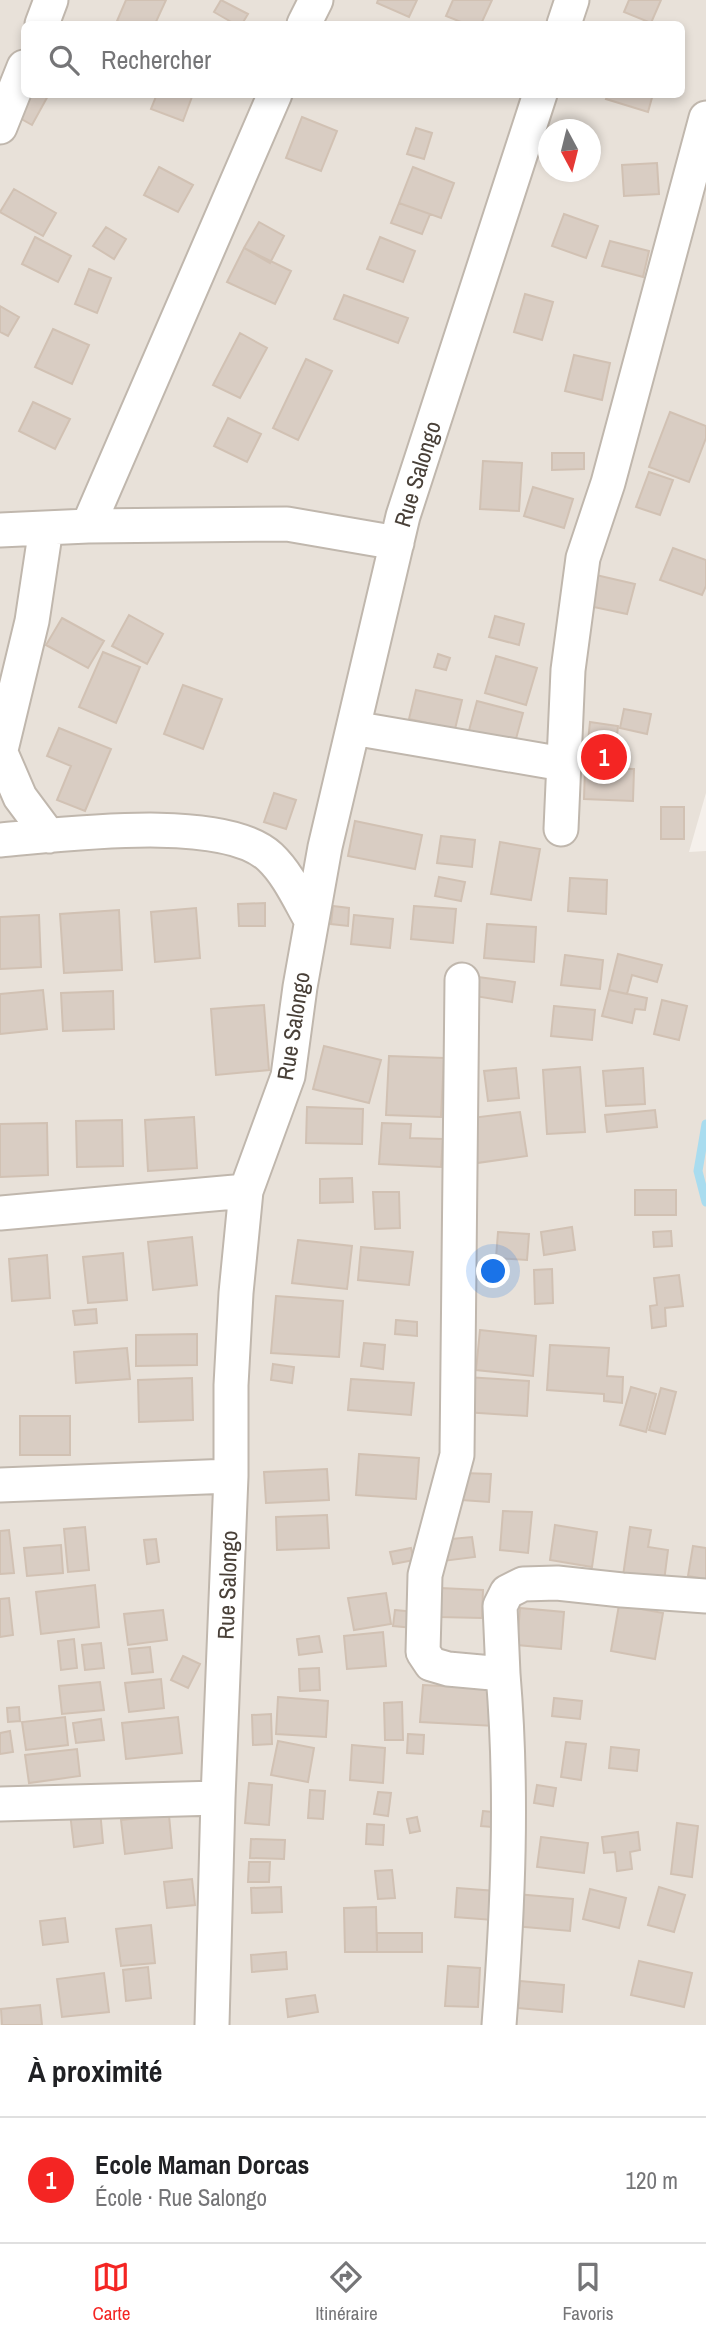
<!DOCTYPE html>
<html lang="fr">
<head>
<meta charset="utf-8">
<style>
  body { margin:0; font-family:"Archivo Narrow",sans-serif; background:#f6f6f6; color:#202124 }
  .compass { position:absolute; left:538px; top:119px; width:63px; height:63px; border-radius:50%; background:#fff; box-shadow:0 4px 10px #0003; rotate:173deg }
  .you { position:absolute; left:494px; top:1272px; width:24px; height:24px; margin:-18px; border:5px solid #fff; border-radius:50%; background:#1a73e8; box-shadow:0 0 0 10px #1a73e833 }
  .badge { display:grid; place-items:center; width:46px; height:46px; border-radius:50%; background:#f42523; color:#fff; font-size:23px; font-weight:700 }
  .pin { position:absolute; translate:-50% -50%; border:4px solid #fff; box-shadow:0 2px 7px #0006 }
  .list { margin:0; padding:0; list-style:none }
  h2 { display:flex; justify-content:space-between; align-items:center; height:91px; margin:0; padding:0 28px; font-size:30px }
  h2 small { font-size:23px; font-weight:400; color:#757577 }
  .list li { display:grid; grid-template-columns:46px 1fr auto; gap:21px; align-items:center; box-sizing:border-box; height:126px; padding:0 28px; border-top:2px solid #e0e0e0 }
  .list b { display:block; font-size:26px; white-space:nowrap }
  .list p { margin:0; font-size:23px; white-space:nowrap; color:#757577 }
  .list em { font-size:23px; font-style:normal; color:#757577 }
  .icon { flex:none; width:38px; height:38px; fill:none; stroke:currentColor; stroke-width:2; stroke-linecap:round; stroke-linejoin:round }
  .map { position:relative; flex:none; width:706px; height:2025px; overflow:hidden }
  .search { position:absolute; background:#fff; box-shadow:0 4px 10px #0003; left:21px; right:21px; top:21px; height:77px; display:flex; align-items:center; gap:18px; box-sizing:border-box; padding:0 24px; border-radius:10px; color:#757577; font-size:26px }
  .sheet { height:217px; background:#fff }
  nav { display:flex; justify-content:space-around; align-items:center; box-sizing:border-box; height:98px; border-top:2px solid #e0e0e0; background:#fff; font-size:19px; color:#757577 }
  nav a { display:grid; justify-items:center; gap:4px }
  nav .on { color:#f42523 }
  .map>svg:first-child { display:block }
</style>
</head>
<body>
<div class="map">
<svg width="706" height="2025" viewBox="0 0 706 2025">
  <rect width="100%" height="100%" fill="#f5f0eb"/>
  <path fill="#e8e1d9" fill-rule="evenodd" d="M0,0h706v793l-17,59 17,-1v1174h-706zM24,24h658v70h-658zM548,130h42v42h-42z"/>
  <g fill="none" stroke-linecap="round" stroke-linejoin="round">
    <path stroke="#a9dcef" stroke-width="9" d="M706,1124l-8,47 8,31"/>
  </g>
  <path fill="#d9cdc3" stroke="#d1c1b3" stroke-width="2" d="M126,0h40l-11,24h-31l-7,-3z
    M221,0l27,14 -6,10h-7l-21,-12z
    M378,0h39l-8,17 -32,-14z
    M453,0h39l-11,24h-15l-20,-8z
    M629,0h32l-10,23 -27,-11z
    M30,94h19l-17,31 -14,-8z
    M157,94h36l-10,27 -32,-12z
    M608,94h45l-5,18 -42,-13z
    M302,117l35,14 -16,40 -35,-13z
    M416,128l16,5 -8,26 -17,-5z
    M657,163l2,31 -35,2 -2,-31z
    M159,167l34,18 -15,27 -34,-17z
    M413,167l41,16 -13,35 -42,-15z
    M14,189l42,24 -13,23 -43,-24z
    M399,203l31,11 -8,20 -31,-11z
    M564,214l34,12 -12,32 -34,-12z
    M259,222l25,14 -14,27 -26,-15z
    M106,227l20,12 -12,20 -21,-13z
    M35,237l36,19 -13,26 -36,-18z
    M380,237l35,14 -12,31 -36,-13z
    M610,241l39,10 -6,26 -41,-11z
    M244,248l47,23 -16,33 -48,-22z
    M89,269l22,9 -14,35 -22,-9z
    M525,294l28,8 -11,38 -28,-8z
    M344,295l64,23 -10,25 -64,-24z
    M0,306l19,11 -11,19 -8,-4z
    M53,329l36,16 -17,39 -37,-17z
    M240,333l27,15 -27,50 -27,-13z
    M574,355l36,8 -8,37 -37,-9z
    M306,359l26,12 -34,69 -25,-12z
    M33,402l37,17 -15,30 -36,-18z
    M670,412l36,14v12l-17,44 -40,-15z
    M228,418l33,16 -14,28 -33,-16z
    M552,453h32v16l-32,1z
    M483,461l39,2 -3,48 -39,-2z
    M649,472l24,8 -13,35 -24,-8z
    M533,487l40,12 -9,29 -40,-12z
    M673,548l33,12v26l-4,9 -42,-15z
    M596,575l39,9 -8,30 -38,-8z
    M129,615l34,19 -16,30 -35,-18z
    M495,616l29,8 -5,21 -30,-8z
    M62,618l42,23 -16,27 -42,-23z
    M103,652l37,15 -24,56 -37,-16z
    M438,654l12,4 -4,12 -12,-3z
    M496,656l41,12 -11,37 -41,-12z
    M183,685l39,14 -19,50 -39,-15z
    M416,690l46,10 -7,29 -46,-10z
    M477,701l46,12 -9,33 -46,-12z
    M624,709l27,5 -4,20 -27,-6z
    M590,722l28,4 -4,38 -28,-3z
    M59,728l52,21 -26,62 -28,-11 14,-34 -24,-10z
    M585,768l49,1 -1,32 -49,-2z
    M274,793l22,7 -10,29 -22,-7z
    M661,807h23v32h-23z
    M355,821l67,14 -7,34 -67,-13z
    M441,836l34,4 -3,27 -35,-4z
    M500,842l40,7 -9,51 -40,-6z
    M439,877l26,5 -4,19 -26,-5z
    M570,878l37,2 -1,34 -38,-3z
    M265,903v23h-26l-1,-22z
    M333,906l16,2 -1,18 -17,-2z
    M414,906l42,3 -3,34 -42,-4z
    M196,908l4,50 -45,4 -4,-50z
    M119,910l3,60 -58,3 -4,-59z
    M39,915l2,52 -41,2v-52z
    M354,915l39,4 -3,29 -39,-4z
    M487,924l49,3 -2,35 -50,-4z
    M618,954l44,11 -5,17 -25,-7 -5,19 -18,-4z
    M565,955l38,5 -3,29 -39,-4z
    M478,977l37,5 -3,20 -37,-6z
    M43,990l4,39 -47,5v-40z
    M609,990l38,8 -2,12 -10,-1 -3,14 -30,-7z
    M113,991l1,38 -51,2 -2,-38z
    M662,1000l25,6 -8,34 -25,-6z
    M264,1005l5,65 -53,5 -5,-66z
    M554,1006l41,4 -3,30 -41,-4z
    M324,1046l57,14 -12,43 -56,-14z
    M389,1056l55,2 -3,59 -55,-2z
    M580,1067l5,65 -38,2 -4,-64z
    M516,1068l3,30 -31,3 -4,-30z
    M643,1068l2,36 -39,2 -3,-35z
    M307,1107l56,2 -1,35 -56,-1z
    M655,1110l2,17 -50,5 -2,-17z
    M520,1112l7,44 -50,7 -6,-45z
    M194,1117l3,51 -49,3 -3,-51z
    M122,1120l1,46 -46,1 -1,-46z
    M47,1123l1,52 -48,2v-53z
    M382,1123l29,1 -1,14 33,1 -2,28 -62,-3z
    M352,1178l1,24 -33,1v-24z
    M635,1190h41v25h-41z
    M373,1192h26l1,36 -25,1z
    M572,1227l3,23 -31,5 -3,-23z
    M671,1231l1,15 -18,1 -1,-15z
    M498,1232l31,2 -2,26 -31,-2z
    M192,1237l5,48 -44,5 -5,-48z
    M298,1240l54,6 -5,43 -55,-6z
    M361,1247l52,5 -4,33 -51,-5z
    M123,1253l4,47 -39,3 -5,-46z
    M47,1255l3,43 -38,3 -3,-42z
    M552,1269l1,34 -18,1 -1,-34z
    M679,1275l4,31 -18,2 1,18 -14,2 -2,-22 7,-1 -3,-27z
    M276,1296l67,5 -4,56 -68,-4z
    M96,1309l1,14 -22,2 -2,-14z
    M396,1320l21,2v14l-22,-2z
    M480,1330l56,6 -3,40 -57,-6z
    M197,1334v31l-61,1v-31z
    M364,1343l21,2 -2,24 -22,-3z
    M550,1345l59,3 -2,28 16,1 -1,26 -18,-2v-7l-57,-4z
    M127,1348l3,31 -54,4 -2,-31z
    M273,1364l21,3 -2,16 -21,-3z
    M466,1377l63,4 -2,35 -63,-4z
    M192,1378l1,42 -54,2 -1,-42z
    M351,1379l63,4 -3,32 -63,-5z
    M631,1387l25,7 -10,38 -26,-7z
    M661,1388l15,4 -11,42 -16,-4z
    M20,1416h50v39h-50z
    M359,1454l60,4 -3,41 -60,-4z
    M327,1469l2,31 -63,3 -2,-31z
    M463,1473l28,1 -2,28 -27,-2z
    M503,1511l29,1 -4,41 -28,-3z
    M327,1515l2,33 -52,2 -1,-33z
    M555,1525l42,7 -5,35 -42,-7z
    M85,1527l4,43 -21,2 -4,-43z
    M630,1527l21,3 -3,17 20,3 -5,39 -41,-6z
    M9,1530l5,43 -14,1v-43z
    M472,1537l3,20 -32,4 -2,-21z
    M156,1539l3,23 -12,2 -3,-24z
    M61,1545l2,28 -36,3 -3,-28z
    M693,1546l13,2v31l-18,-3z
    M411,1548l3,12 -21,4 -3,-12z
    M95,1585l4,42 -58,7 -5,-42z
    M440,1588l43,2 -1,28 -43,-1z
    M386,1593l5,31 -37,6 -6,-32z
    M9,1598l4,37 -13,2v-38z
    M619,1605l44,8 -8,46 -44,-8z
    M520,1608l44,4 -3,37 -44,-4z
    M163,1610l4,30 -39,5 -4,-31z
    M395,1610l20,2 -1,16 -21,-2z
    M383,1632l3,34 -39,3 -3,-33z
    M319,1636l3,16 -23,3 -2,-16z
    M74,1639l3,29 -16,2 -3,-29z
    M101,1643l3,25 -19,2 -3,-25z
    M150,1647l3,25 -21,2 -3,-25z
    M183,1656l17,8 -12,24 -17,-8z
    M319,1668l1,22 -20,1 -1,-22z
    M161,1679l3,29 -35,4 -4,-29z
    M100,1682l4,28 -42,4 -3,-28z
    M423,1685l75,4 -3,37 -75,-4z
    M278,1697l50,4 -2,36 -50,-3z
    M554,1698l28,3 -2,18 -28,-3z
    M402,1702l1,38h-18l-1,-37z
    M19,1707l1,14 -12,1 -1,-14z
    M271,1714l1,30 -19,1 -1,-30z
    M65,1717l3,28 -42,5 -4,-28z
    M178,1717l4,36 -56,6 -4,-36z
    M101,1719l3,21 -28,3 -3,-20z
    M10,1731l3,21 -13,2v-21z
    M408,1734l16,1 -1,19 -16,-1z
    M278,1741l36,7 -6,34 -37,-7z
    M566,1742l20,2 -5,36 -20,-3z
    M352,1745l33,3 -2,35 -33,-3z
    M611,1747l28,3 -2,21 -28,-3z
    M77,1749l3,27 -51,7 -4,-28z
    M249,1783l23,2 -3,40 -24,-2z
    M537,1785l19,3 -3,18 -19,-3z
    M310,1790l15,1 -2,28 -15,-1z
    M378,1792l13,1 -3,23 -14,-2z
    M100,1810l3,33 -29,4 -4,-34z
    M483,1811l10,1 -1,15 -11,-1z
    M169,1815l3,33 -47,6 -4,-34z
    M417,1817l3,14 -10,2 -3,-14z
    M677,1823l21,3 -6,51 -21,-3z
    M367,1824l17,1 -1,20 -17,-1z
    M638,1832l2,18 -10,2 2,17 -15,2 -2,-19 -11,1 -2,-16z
    M541,1837l47,6 -4,30 -47,-6z
    M251,1839l34,1 -1,19 -34,-1z
    M249,1862h21l-1,20h-21z
    M392,1870l3,28 -17,1 -3,-28z
    M192,1879l3,26 -28,3 -3,-26z
    M281,1887l1,25 -30,1 -1,-25z
    M659,1887l26,8 -11,37 -26,-7z
    M457,1888l39,3 -3,29 -38,-3z
    M590,1889l36,9 -7,30 -36,-9z
    M516,1894l57,5 -3,32 -56,-5z
    M376,1907l1,45h-32l-1,-44z
    M65,1918l3,24 -25,3 -3,-24z
    M151,1925l4,38 -34,3 -5,-37z
    M377,1933h45v19h-45z
    M286,1952l1,17 -35,3 -1,-17z
    M639,1961l53,12 -8,34 -53,-12z
    M448,1966l32,2 -2,39 -33,-1z
    M148,1967l3,31 -25,3 -3,-31z
    M104,1973l5,39 -47,5 -5,-38z
    M520,1981l44,4 -2,27 -44,-4z
    M315,1995l3,17 -30,5 -2,-18z
    M40,2005l2,20h-40l-1,-16z"/>
  <g fill="none" stroke-linecap="round" stroke-linejoin="round">
    <g stroke="#c0b7ad" stroke-width="37">
      <path id="minor" d="M42,24l9,-24
        M304,24l12,-24
        M564,24l8,-24
        M0,127l24,-60
        M88,526l187,-432
        M0,530l88,-4 199,-2 110,19
        M353,728l210,36
        M1,753l19,44 29,39
        M0,754l32,-133 14,-93
        M561,829l7,-159 15,-112 25,-75 98,-365
        M0,840c61,-5 223,-27 270,17 18,17 29,42 41,63
        M462,980l-5,475 -32,120 -2,77 8,12 17,5 55,5c10,118 5,233 -4,351
        M0,1213l246,-22
        M0,1485l231,-9
        M503,1674l-3,-68 7,-14 16,-8 34,-1 65,7 84,6
        M0,1804l218,-6
        M212,2025l6,-227 13,-322v-91l5,-92 10,-102 42,-115 12,-89 25,-140 78,-331 137,-422"/>
    </g>
    <use href="#minor" stroke="#fff" stroke-width="33"/>
  </g>
  <g text-anchor="middle" dominant-baseline="central" stroke-width="7" stroke-linejoin="round" paint-order="stroke">
    <g font-size="23" fill="#494038" stroke="#fff">
      <text transform="translate(417 474) rotate(-73)">Rue Salongo</text>
      <text transform="translate(293 1026) rotate(-81)">Rue Salongo</text>
      <text transform="translate(227 1585) rotate(-88)">Rue Salongo</text>
    </g>
  </g>
</svg>
<svg class="compass" viewBox="-18 -18 36 36"><path d="M0-13l5 13h-10z" fill="#e53935"/><path d="M0 13l5-13h-10z" fill="#757577"/></svg>
<div class="you"></div>
<div class="pin badge" style="left:604px;top:757px">1</div>
<div class="search"><svg class="icon" aria-label="search" viewBox="0 0 24 24"><circle cx="10" cy="10" r="6"/><path d="M15 15l6 6"/></svg>Rechercher</div>
</div>
<section class="sheet">
<h2>À proximité<small></small></h2>
<ul class="list">
<li><span class="badge">1</span><div><b>Ecole Maman Dorcas</b><p>École · Rue Salongo</p></div><em>120 m</em></li>
</ul>
</section>
<nav>
<a class="on"><svg class="icon" aria-label="map" viewBox="0 0 24 24"><path d="M3 6l6-2 6 2 6-2v14l-6 2-6-2-6 2zM9 4v14M15 6v14"/></svg>Carte</a>
<a><svg class="icon" aria-label="directions" viewBox="0 0 24 24"><path d="M12 3l9 9-9 9-9-9zM9 14v-3h6M13 9l2 2-2 2"/></svg>Itinéraire</a>
<a><svg class="icon" aria-label="saved" viewBox="0 0 24 24"><path d="M7 4h10v16l-5-4-5 4z"/></svg>Favoris</a>
</nav>
</body>
</html>
